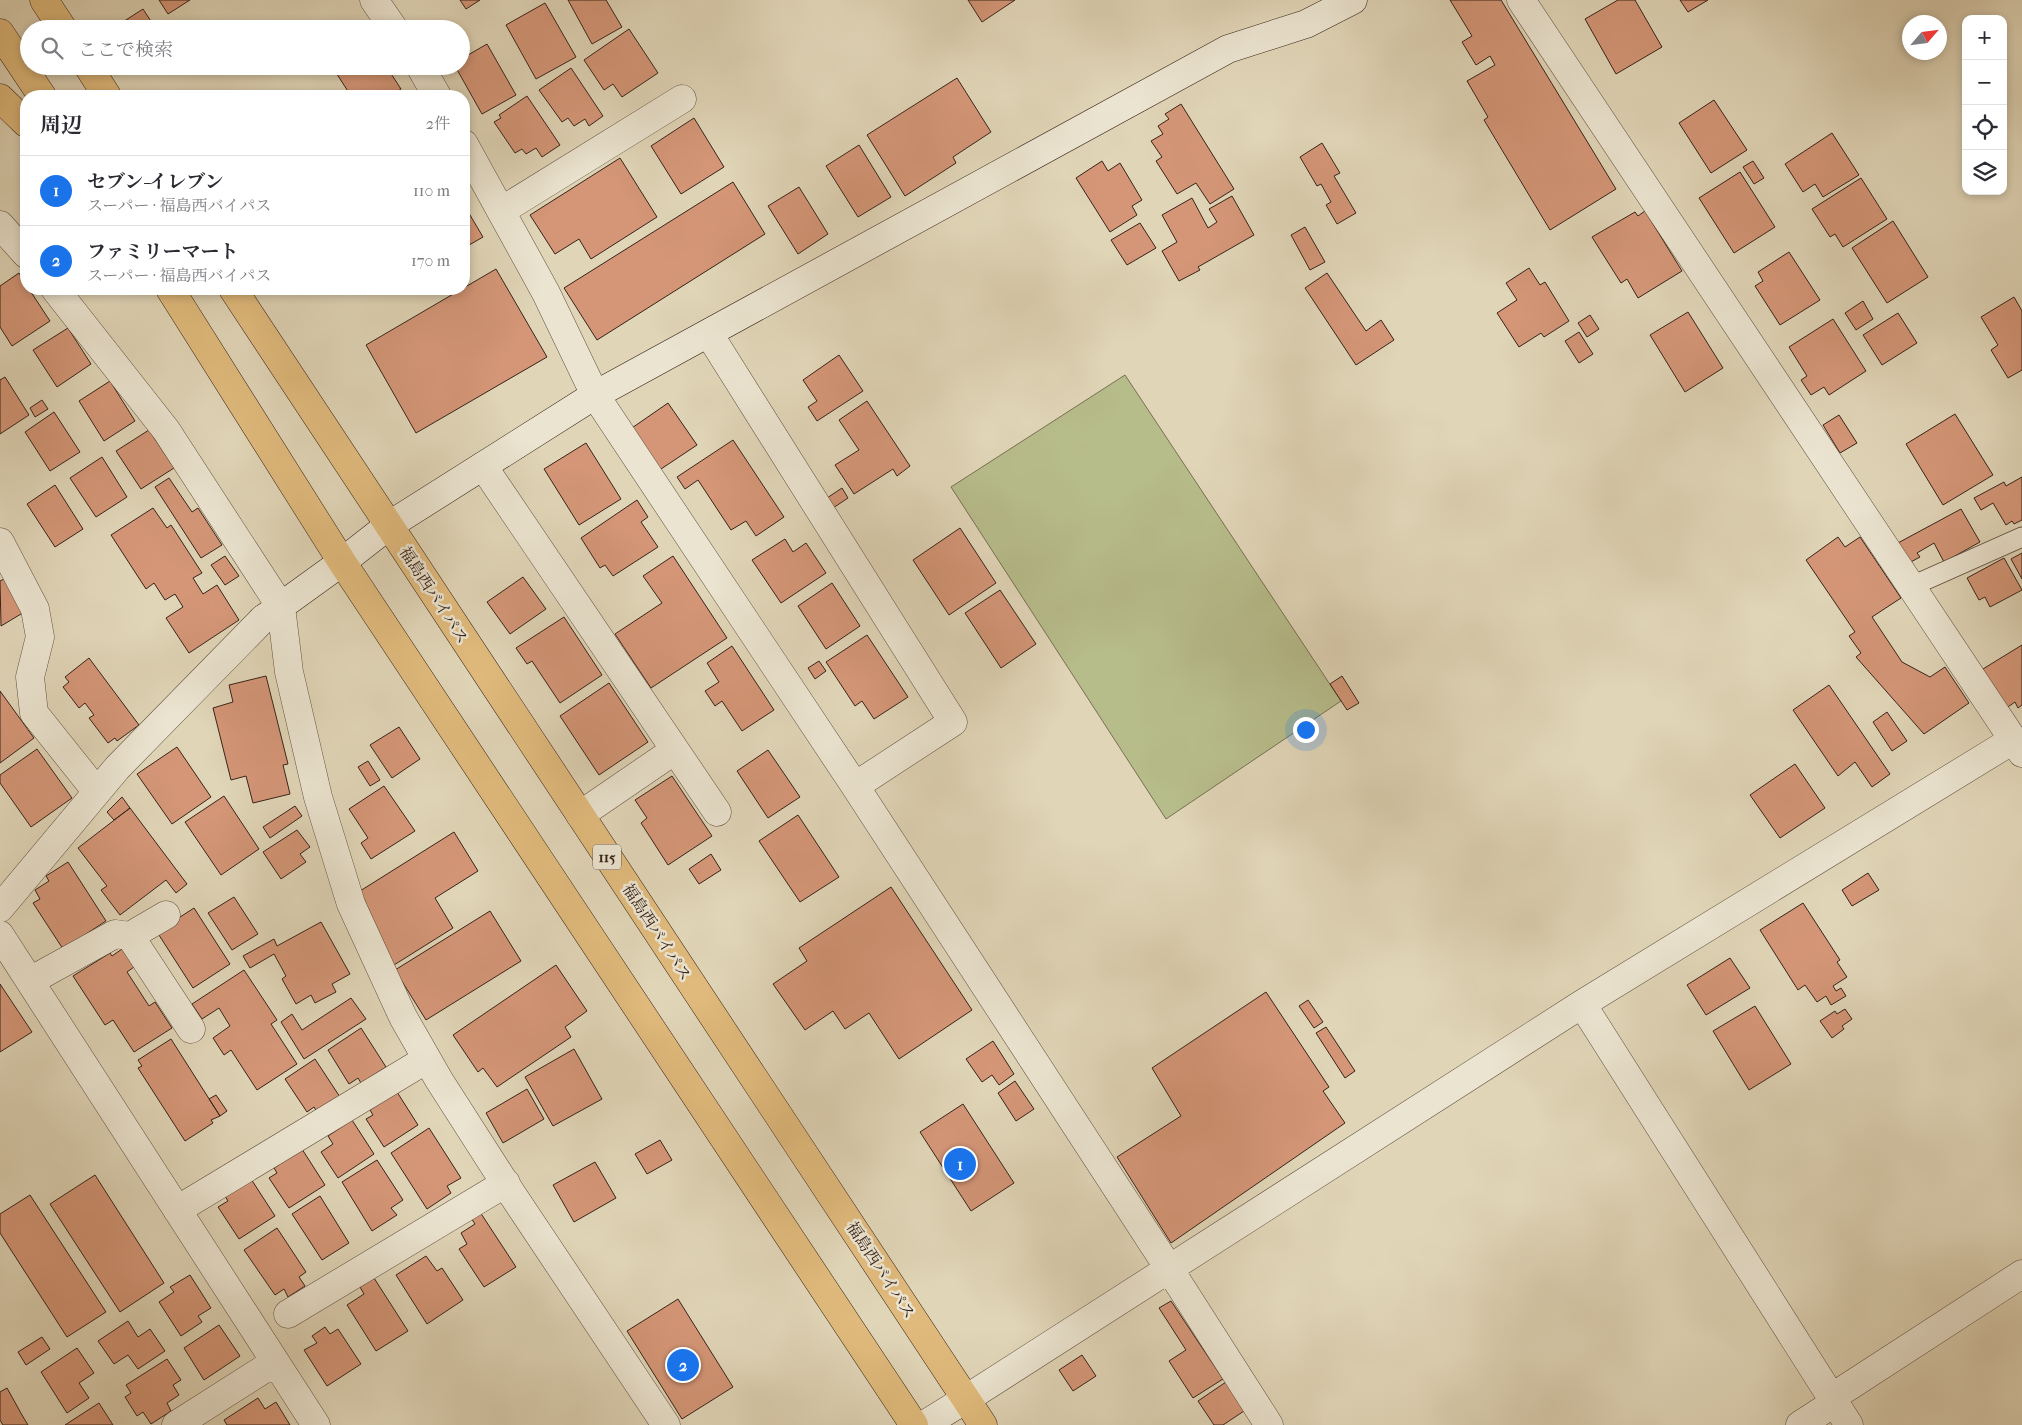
<!DOCTYPE html>
<html lang="ja">
<head>
<meta charset="utf-8">
<style>
  body { margin:0; font-family:"IM FELL French Canon","Noto Serif JP",serif; background:#f7f7f7; color:#2b2b33 }
  .controls { position:absolute; right:15px; top:15px; display:grid; overflow:hidden; border-radius:10px; box-shadow:0 2px 8px #0003 }
  .controls button { width:45px; height:45px; display:grid; place-items:center; padding:0; border:0; border-bottom:1px solid #e1e1e2; background:#fff; color:#2b2b33; font:25px sans-serif }
  .compass { position:absolute; left:1902px; top:15px; width:45px; height:45px; border-radius:50%; background:#fff; box-shadow:0 2px 8px #0003; rotate:62deg }
  .you { position:absolute; left:1305px; top:729px; width:18px; height:18px; margin:-12px; border:4px solid #fff; border-radius:50%; background:#1a73e8; box-shadow:0 0 0 8px #1a73e833 }
  .badge { display:grid; place-items:center; width:32px; height:32px; border-radius:50%; background:#1a73e8; color:#fff; font-size:16px; font-weight:700 }
  .pin { position:absolute; translate:-50% -50%; border:2px solid #fff; box-shadow:0 1px 5px #0006 }
  .list { margin:0; padding:0; list-style:none }
  h2 { display:flex; justify-content:space-between; align-items:center; height:65px; margin:0; padding:0 20px; font-size:21px }
  h2 small { font-size:16px; font-weight:400; color:#7c7c81 }
  .list li { display:grid; grid-template-columns:32px 1fr auto; gap:15px; align-items:center; box-sizing:border-box; height:70px; padding:0 20px; border-top:1px solid #e1e1e2 }
  .list b { display:block; font-size:19px; white-space:nowrap }
  .list p { margin:0; font-size:16px; white-space:nowrap; color:#7c7c81 }
  .list em { font-size:16px; font-style:normal; color:#7c7c81 }
  .icon { flex:none; width:28px; height:28px; fill:none; stroke:currentColor; stroke-width:2; stroke-linecap:round; stroke-linejoin:round }
  .map { position:relative; flex:none; width:2022px; height:1425px; overflow:hidden }
  .search { position:absolute; background:#fff; box-shadow:0 2px 8px #0003; left:20px; top:20px; width:450px; height:55px; display:flex; align-items:center; gap:12px; box-sizing:border-box; padding:0 18px; border-radius:28px; color:#7c7c81; font-size:19px }
  .panel { position:absolute; background:#fff; box-shadow:0 2px 8px #0003; left:20px; top:90px; width:450px; height:205px; border-radius:20px }
  .map>svg:first-child { display:block }
</style>
</head>
<body>
<div class="map">
<svg width="2022" height="1425" viewBox="0 0 2022 1425">
  <rect width="100%" height="100%" fill="#e0d5b7"/>
  <filter id="stains"><feTurbulence type="fractalNoise" baseFrequency=".004" numOctaves="4"/><feColorMatrix values="0 0 0 0 .2 0 0 0 0 .09 0 0 0 0 .02 0 0 0 .5 -.17"/></filter>
  <radialGradient id="worn" r=".72"><stop offset=".6" stop-color="#630" stop-opacity="0"/><stop offset="1" stop-color="#630" stop-opacity=".3"/></radialGradient>
  <path fill="#b7bc8b" stroke="#777052" d="M1125,375l216,326 -175,118 -215,-332z"/>
  <path fill="#d49677" stroke="#37231a" d="M159,0h31l-22,14z
    M460,0h20l-14,9z
    M568,0h38l16,27 -30,17z
    M968,0h47l-33,22z
    M1450,0h51l115,189 -66,41 -66,-110 4,-3 -21,-36 28,-16 -5,-9 -14,9 -14,-23 10,-6z
    M1618,0h17l27,47 -46,27 -31,-55z
    M1680,0h28l-20,12z
    M545,3l31,54 -40,22 -30,-54z
    M143,9l13,20h-40l-1,-2z
    M629,29l29,44 -36,24 -9,-13 -9,6 -20,-30z
    M487,44l29,51 -34,19 -27,-48h6v-7z
    M337,66h49l15,23 -11,7h-39l-18,-28z
    M571,68l32,48 -14,10 -4,-7 -11,7 -6,-8 -6,4 -23,-32z
    M957,78l34,54 -38,25 3,6 -51,33 -38,-61z
    M527,96l33,49 -18,12 -6,-9 -10,6 -4,-5 -7,4 -21,-31 7,-4 -2,-3z
    M1714,100l33,50 -36,23 -32,-50z
    M1181,104l53,85 -24,15 -14,-21 -19,11 -21,-33 6,-4 -11,-16 12,-7 -5,-8 11,-7 -4,-5z
    M694,118l30,49 -43,27 -30,-48z
    M1832,133l27,42 -36,22 -8,-13 -12,8 -18,-28z
    M1322,143l18,30 -6,3 22,37 -19,11 -11,-19 5,-3 -10,-18 -4,2 -17,-29z
    M859,145l32,52 -33,20 -32,-51z
    M620,158l37,59 -66,42 -12,-20 -24,15 -25,-39z
    M1102,161l6,10 12,-8 22,37 -10,6 5,9 -27,17 -34,-54z
    M1753,161l11,17 -10,6 -11,-17z
    M1740,172l35,55 -41,26 -35,-55z
    M1861,178l26,41 -44,28 -8,-13 -5,3 -18,-28z
    M733,182l32,52 -168,106 -33,-52z
    M799,187l29,47 -30,20 -30,-48z
    M1232,196l22,39 -56,32 2,3 -21,11 -17,-30 15,-9 -15,-27 30,-17 16,30 9,-6 -8,-13z
    M464,205l19,32 -19,11z
    M1645,211l37,60 -44,27 -11,-19 -6,4 -29,-46 43,-25 3,4z
    M1893,221l35,56 -41,26 -35,-55z
    M1140,223l16,25 -29,17 -16,-25z
    M1305,227l20,35 -15,8 -19,-35z
    M1789,252l31,48 -40,25 -25,-39 8,-5 -5,-9z
    M1529,268l11,17 5,-3 24,39 -25,16 -3,-4 -22,14 -22,-34 20,-13 -11,-17z
    M496,269l51,88 -131,76 -50,-88z
    M19,273l7,12v4h3l21,32 -38,25 -12,-19v-41z
    M1327,273l39,58 15,-11 13,20 -38,25 -51,-77z
    M2014,297l8,14v59l-14,8 -17,-28 7,-5 -17,-28z
    M1863,301l10,18 -17,11 -11,-17z
    M1688,312l35,56 -38,24 -35,-57z
    M1898,313l19,30 -35,22 -19,-30z
    M1590,315l9,14 -12,8 -9,-14z
    M1833,319l33,52 -37,24 -5,-8 -13,8 -10,-15 6,-4 -18,-29z
    M68,328l23,36 -34,23 -24,-37z
    M1579,332l14,22 -14,9 -14,-22z
    M839,355l24,36 -46,30 -9,-14 9,-6 -14,-21z
    M5,377l24,38 -29,19v-54z
    M110,381l25,40 -31,20 -25,-40z
    M42,400l6,9 -13,8 -5,-9z
    M867,401l43,65 -13,10 -4,-7 -39,25 -19,-29 24,-15 -20,-30z
    M668,403l29,42 -39,26 -29,-41z
    M54,412l26,40 -30,19 -25,-39z
    M1955,414l38,61 -50,30 -37,-61z
    M1839,415l18,28 -17,10 -17,-28z
    M149,430l25,38 -33,21 -25,-38z
    M733,440l51,77 -28,19 -10,-15 -15,9 -33,-50 -13,9 -8,-12z
    M586,443l35,56 -42,26 -35,-56z
    M102,457l25,40 -31,20 -26,-39z
    M2022,477v43l-8,4 -2,-3 -6,4 -13,-22 -12,7 -7,-12 30,-16 2,4z
    M169,478l23,34 6,-4 24,37 -21,13 -46,-71z
    M55,485l28,44 -28,18 -28,-43z
    M842,488l6,10 -15,10 -6,-10z
    M637,500l11,17 -7,5 17,25 -45,29 -8,-11 -5,3 -19,-30z
    M153,508l14,20 4,-3 31,48 -9,5 10,16 14,-9 22,35 -50,33 -23,-35 17,-11 -8,-13 -10,6 -11,-17 -8,6 -35,-54z
    M1961,509l19,33 -36,20 -10,-19 -17,10 3,4 -13,7 -11,-20z
    M960,528l36,55 -47,32 -36,-55z
    M1838,537l7,10 15,-10 41,61 -29,19 30,45 28,15 15,-10 24,36 -45,31 -68,-77 5,-4 -12,-17 6,-4 -49,-72z
    M785,539l8,13 13,-9 20,30 -45,30 -29,-43z
    M2022,553v26l-11,-20z
    M225,556l14,20 -14,9 -14,-20z
    M673,556l54,82 -76,50 -36,-54 47,-31 -19,-27z
    M2004,558l18,32 -32,17 -5,-10 -6,3 -12,-22z
    M523,577l23,32 -36,25 -23,-32z
    M6,578l20,33 -25,15 -1,-45z
    M832,583l28,43 -34,23 -28,-43z
    M1000,590l36,54 -35,24 -36,-55z
    M564,617l38,58 -42,28 -28,-42 -5,3 -11,-16z
    M867,635l41,62 -34,22 -12,-18 -7,5 -29,-44z
    M2022,645v60l-4,3 -3,-6 -13,9 -24,-39z
    M732,646l42,64 -32,21 -20,-30 -7,5 -10,-15 14,-9 -12,-19z
    M89,658l50,67 -22,16 -2,-3 -7,5 -19,-25 5,-3 -9,-12 -6,5 -16,-21 6,-5 -4,-5z
    M819,661l7,10 -11,8 -7,-11z
    M266,676l22,88 -5,1 7,29 -37,9 -7,-27 -15,4 -18,-72 20,-6 -4,-17z
    M1342,676l17,27 -12,7 -17,-26z
    M609,683l39,59 -49,33 -39,-59z
    M1829,685l61,89 -18,13 -17,-25 -17,14 -45,-66z
    M0,691l34,47 -34,25z
    M1887,712l20,29 -15,10 -19,-29z
    M399,727l21,32 -28,19 -22,-33z
    M177,747l34,50 -39,27 -35,-50z
    M37,749l35,49 -41,29 -31,-44v-8z
    M768,750l32,47 -32,21 -31,-47z
    M368,761l12,19 -10,6 -12,-19z
    M1795,764l30,44 -45,30 -30,-43z
    M672,776l40,60 -44,29 -27,-42 6,-5 -12,-18z
    M384,786l31,45 -44,28 -10,-16 7,-5 -19,-29z
    M224,796l35,53 -38,26 -36,-53z
    M122,797l8,11 -16,12 -7,-8z
    M295,806l7,10 -32,22 -7,-11z
    M130,808l57,76 -11,9 -10,-13 -46,35 -19,-25 6,-4 -29,-38z
    M798,815l41,62 -39,25 -41,-61z
    M297,830l13,17 -10,7 6,8 -25,17 -18,-27z
    M454,832l24,39 -43,27 18,30 -59,37 -34,-74z
    M711,854l10,16 -22,14 -10,-15z
    M68,862l38,59 -43,28 -30,-46 7,-4 -5,-9 14,-9 -3,-5z
    M1868,873l11,17 -27,16 -10,-16z
    M891,887l81,123 -73,49 -30,-46 -24,16 -12,-18 -28,19 -32,-46 34,-23 -8,-13z
    M234,897l24,37 -26,16 -24,-37z
    M1803,903l37,57 -3,2 10,15 -14,9 3,5 5,-3 5,8 -15,9 -5,-9 -9,6 -12,-17 -7,5 -38,-60z
    M194,908l36,56 -37,24 -36,-56z
    M490,911l31,50 -95,59 -31,-50z
    M321,922l29,52 -18,10 4,8 -21,11 -4,-8 -15,9 -14,-25 4,-3 -12,-22 -24,14 -7,-12 31,-17 3,7z
    M122,949l12,18 -7,5 22,34 6,-4 17,26 -38,24 -21,-32 -8,5 -32,-49 37,-23 2,3z
    M1730,958l20,30 -44,27 -19,-30z
    M556,965l31,46 -22,16 6,10 -74,50 -14,-19 -5,4 -25,-37z
    M244,970l33,50 -6,4 26,40 -40,26 -26,-40 -7,5 -11,-17 17,-12 -11,-18 -17,11 -10,-15z
    M0,984l32,48 -32,20z
    M1266,992l63,95 -6,4 22,32 -174,120 -54,-86 64,-41 -29,-48z
    M351,998l15,21 -62,40 -23,-37 11,-8 10,16z
    M1308,1000l15,22 -9,6 -15,-22z
    M1755,1006l36,58 -42,26 -36,-59z
    M1845,1009l7,10 -10,7 2,3 -12,9 -12,-17 15,-10 2,3z
    M1326,1027l29,44 -10,7 -29,-45z
    M361,1028l25,39 -25,16 -3,-5 -9,6 -21,-34z
    M171,1039l49,77 -9,4 2,3 -28,18 -47,-73 4,-2 -4,-6z
    M993,1041l21,33 -15,11 -7,-10 -10,7 -16,-23z
    M574,1049l28,50 -49,27 -28,-49z
    M315,1059l25,38 -23,15 -3,-5 -7,5 -22,-33z
    M1015,1081l19,28 -18,12 -18,-28z
    M527,1089l17,30 -41,24 -17,-30z
    M397,1092l21,33 -34,22 -18,-28 7,-4 -3,-5z
    M216,1095l11,16 -7,5 -11,-17z
    M963,1104l51,79 -43,28 -51,-79z
    M352,1120l22,34 -36,24 -17,-26 12,-8 -5,-8z
    M429,1128l32,50 -14,8 4,7 -24,16 -36,-56z
    M660,1140l12,20 -25,14 -12,-20z
    M300,1146l25,39 -36,23 -20,-30 8,-5 -3,-5 6,-4 -2,-3z
    M377,1160l26,40 -12,8 6,7 -25,16 -30,-49z
    M595,1162l21,36 -42,24 -21,-37z
    M95,1175l69,108 -44,29 -70,-108z
    M251,1179l24,37 -36,23 -21,-32 10,-6 -3,-5z
    M30,1195l76,117 -39,25 -67,-104v-19z
    M320,1196l29,47 -27,17 -30,-46z
    M480,1212l36,55 -32,20 -25,-38 8,-5 -6,-11 14,-9 -4,-6z
    M277,1228l29,44 -7,5 6,9 -17,11 -4,-8 -9,6 -31,-45z
    M426,1256l11,15 5,-3 21,32 -36,24 -31,-49z
    M190,1275l21,33 -13,8 4,6 -21,14 -22,-34 15,-10 -4,-5z
    M374,1278l34,53 -32,20 -29,-46 17,-11 -4,-7z
    M678,1299l55,88 -51,32 -55,-88z
    M1171,1301l52,78 -30,19 -24,-37 17,-11 -27,-42z
    M128,1321l10,16 12,-8 15,22 -27,18 -10,-14 -14,9 -16,-23z
    M219,1325l21,31 -36,24 -20,-32z
    M325,1327l5,7 8,-5 23,35 -34,22 -23,-36 13,-7 -5,-7z
    M42,1337l8,12 -24,16 -8,-13z
    M77,1348l17,25 -15,10 10,15 -22,15 -26,-41z
    M1082,1355l14,21 -23,15 -14,-21z
    M167,1359l14,21 -8,5 6,10 -12,8 4,8 -20,13 -8,-12 -6,4 -12,-19 6,-4 -5,-8z
    M1226,1382l18,29 -21,14h-9l-16,-24z
    M7,1388l15,27 6,10h-25l-3,-5v-28z
    M258,1398l7,11 11,-7 14,23h-63l-3,-5z
    M99,1403l14,22h-48z"/>
  <g fill="none" stroke-linecap="round" stroke-linejoin="round">
    <g stroke="#615041" stroke-width="21">
      <path id="lane" d="M1912,586l110,-49"/>
    </g>
    <g stroke="#615041" stroke-width="29">
      <path id="street" d="M374,0l20,29
        M1521,0l501,753
        M420,66l17,30
        M464,144l82,149 49,102 260,391 315,484 99,155
        M501,211l181,-112
        M0,225l26,29
        M55,289l111,141 115,177 8,65 29,125 33,107 52,113 36,63 73,114 154,231
        M709,334l244,388 -98,64
        M483,466l234,346
        M0,542l35,67 5,28 -10,40 4,36 63,79
        M580,815l95,-65
        M0,908l117,-140 146,-149
        M0,935l316,490
        M130,936l61,93
        M30,981l85,-47 15,2 36,-21
        M1582,1004l267,421
        M177,1210l250,-151
        M288,1314l218,-131
        M1831,1398l191,-124
        M966,1399l616,-395 431,-264
        M176,1425l99,-63
        M1800,1425l34,-22"/>
    </g>
    <g stroke="#37231a" stroke-width="29">
      <path id="secondary" d="M263,619l79,-57 46,-36 207,-131 633,-346 78,-25 47,-24
        M924,1425l42,-26"/>
    </g>
    <g stroke="#37231a" stroke-width="29">
      <path id="highway" d="M44,0l19,29
        M0,33l42,63
        M88,66l19,30
        M0,98l26,25
        M170,289l172,273 572,863
        M233,289l750,1136"/>
    </g>
    <use href="#lane" stroke="#ebe4d0" stroke-width="19"/>
    <use href="#street" stroke="#ebe4d0" stroke-width="28"/>
    <use href="#secondary" stroke="#ebe4d0" stroke-width="28"/>
    <use href="#highway" stroke="#e0ba7c" stroke-width="28"/>
  </g>
  <g text-anchor="middle" dominant-baseline="central" stroke-width="5" stroke-linejoin="round" paint-order="stroke">
    <rect fill="#ebe4d0" stroke="#6d5d51" stroke-width="1" x="593" y="844.5" width="28" height="25" rx="4"/>
    <g font-size="15" font-weight="bold" fill="#37231a">
      <text x="607" y="857">115</text>
    </g>
    <g font-size="16" fill="#37231a" stroke="#ebe4d0">
      <text transform="translate(434 595) rotate(57)">福島西バイパス</text>
      <text transform="translate(657 932) rotate(57)">福島西バイパス</text>
      <text transform="translate(881 1270) rotate(57)">福島西バイパス</text>
    </g>
  </g>
  <rect width="100%" height="100%" filter="url(#stains)"/>
  <rect width="100%" height="100%" fill="url(#worn)"/>
</svg>
<div class="controls">
<button>+</button>
<button>−</button>
<button><svg class="icon" aria-label="locate" viewBox="0 0 24 24"><circle cx="12" cy="12" r="6"/><path d="M12 2v4M12 18v4M2 12h4M18 12h4"/></svg></button>
<button><svg class="icon" aria-label="layers" viewBox="0 0 24 24"><path d="M12 4l9 5-9 5-9-5zM3 14l9 5 9-5"/></svg></button>
</div>
<svg class="compass" viewBox="-18 -18 36 36"><path d="M0-13l5 13h-10z" fill="#e53935"/><path d="M0 13l5-13h-10z" fill="#7c7c81"/></svg>
<div class="you"></div>
<div class="pin badge" style="left:960px;top:1164px">1</div>
<div class="pin badge" style="left:683px;top:1365px">2</div>
<div class="search"><svg class="icon" aria-label="search" viewBox="0 0 24 24"><circle cx="10" cy="10" r="6"/><path d="M15 15l6 6"/></svg>ここで検索</div>
<section class="panel">
<h2>周辺<small>2件</small></h2>
<ul class="list">
<li><span class="badge">1</span><div><b>セブン-イレブン</b><p>スーパー · 福島西バイパス</p></div><em>110 m</em></li>
<li><span class="badge">2</span><div><b>ファミリーマート</b><p>スーパー · 福島西バイパス</p></div><em>170 m</em></li>
</ul>
</section>
</div>
</body>
</html>
